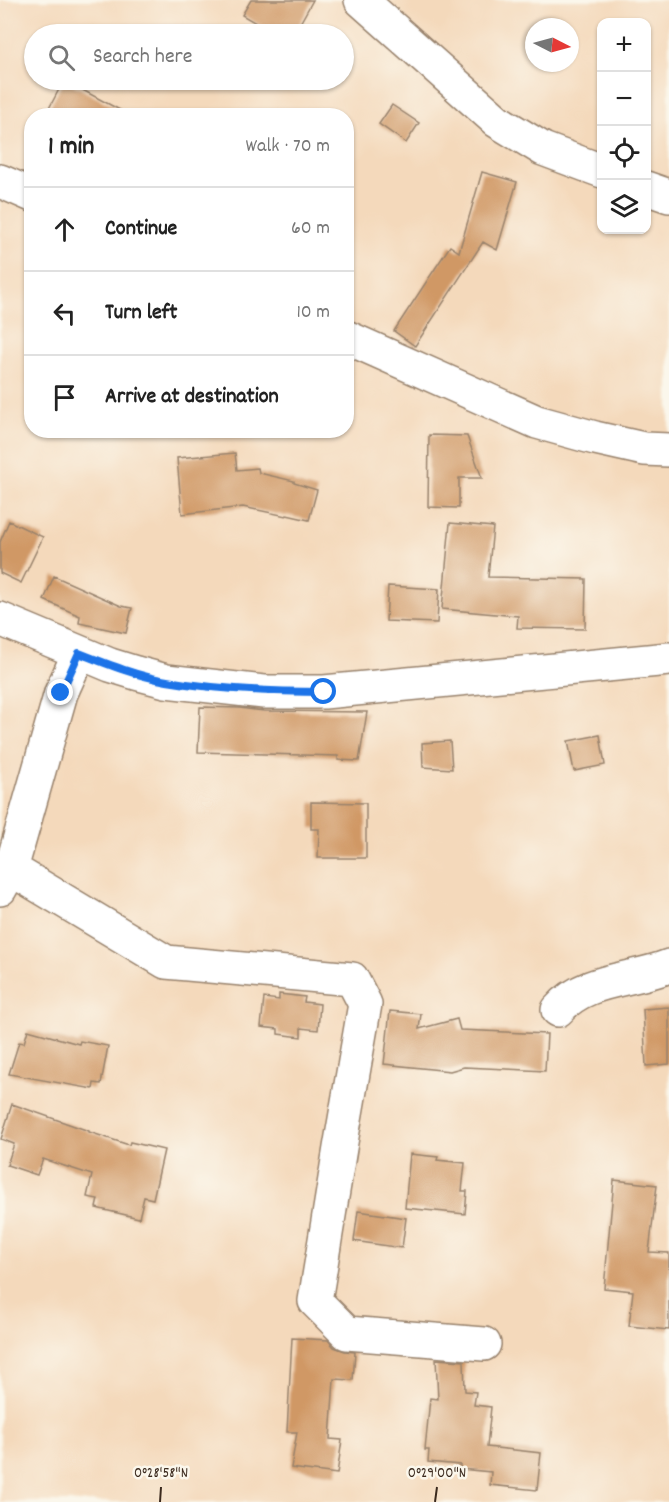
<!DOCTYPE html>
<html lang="en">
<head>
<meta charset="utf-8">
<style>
  body { margin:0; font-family:Dekko,sans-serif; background:#f6f6f6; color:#222 }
  .controls { position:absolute; right:18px; top:18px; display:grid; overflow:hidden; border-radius:12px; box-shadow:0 2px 4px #0004 }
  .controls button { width:54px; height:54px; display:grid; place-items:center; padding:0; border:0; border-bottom:2px solid #e0e0e0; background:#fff; color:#222; font:30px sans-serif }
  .compass { position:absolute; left:525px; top:18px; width:54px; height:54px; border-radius:50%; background:#fff; box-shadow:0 2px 4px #0004; rotate:96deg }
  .stop { position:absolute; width:18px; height:18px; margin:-14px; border:4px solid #1a73e8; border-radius:50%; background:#fff }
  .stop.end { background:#1a73e8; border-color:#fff; box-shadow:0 2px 6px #0008 }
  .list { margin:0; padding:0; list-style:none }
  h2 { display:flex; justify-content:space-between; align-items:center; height:78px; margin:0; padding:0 24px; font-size:26px }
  h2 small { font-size:20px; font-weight:400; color:#767676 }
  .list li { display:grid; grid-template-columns:39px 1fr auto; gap:18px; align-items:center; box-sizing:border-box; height:84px; padding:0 24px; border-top:2px solid #e0e0e0 }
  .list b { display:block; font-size:22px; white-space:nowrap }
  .list em { font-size:20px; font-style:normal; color:#767676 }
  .icon { flex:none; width:33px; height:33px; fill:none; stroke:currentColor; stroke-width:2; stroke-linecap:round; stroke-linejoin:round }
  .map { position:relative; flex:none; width:669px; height:1502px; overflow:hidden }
  .search { position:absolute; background:#fff; box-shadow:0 2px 4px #0004; left:24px; top:24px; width:330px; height:66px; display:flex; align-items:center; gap:15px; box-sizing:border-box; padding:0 21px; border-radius:33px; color:#767676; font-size:22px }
  .panel { position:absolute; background:#fff; box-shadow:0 2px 4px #0004; left:24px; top:108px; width:330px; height:330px; border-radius:24px }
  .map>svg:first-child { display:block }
</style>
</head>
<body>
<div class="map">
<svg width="669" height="1502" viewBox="0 0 669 1502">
  <rect width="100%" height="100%" fill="#fbf7ec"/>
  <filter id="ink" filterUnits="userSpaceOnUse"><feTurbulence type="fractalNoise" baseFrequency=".0167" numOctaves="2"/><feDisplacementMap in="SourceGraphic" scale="12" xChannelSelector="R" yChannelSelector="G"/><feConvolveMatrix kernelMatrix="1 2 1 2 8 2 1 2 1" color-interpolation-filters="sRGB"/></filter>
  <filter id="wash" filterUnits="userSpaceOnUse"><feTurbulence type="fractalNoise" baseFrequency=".008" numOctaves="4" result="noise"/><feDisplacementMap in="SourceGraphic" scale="24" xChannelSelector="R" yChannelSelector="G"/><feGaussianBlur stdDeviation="1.35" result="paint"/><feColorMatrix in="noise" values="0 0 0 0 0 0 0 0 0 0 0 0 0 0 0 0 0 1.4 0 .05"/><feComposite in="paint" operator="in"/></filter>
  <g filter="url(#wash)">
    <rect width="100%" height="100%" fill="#f4d9bb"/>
    <g id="blocks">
      <path fill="#d09865" d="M251,0h62l-19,34h-19l-33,-19z
        M64,80l67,36h-86z
        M392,105l27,18 -13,20 -27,-19z
        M482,172l35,10 -20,68 -14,-8 -68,104 -21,-15 56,-85 9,6z
        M429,435l38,1 15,42h-23v30l-31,-1z
        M235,453l2,17 21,-2 1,5 35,8v2l23,7 -8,30 -22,-5 -1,1 -43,-9 -61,7 -5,-56z
        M9,521l34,16 -22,46 -21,-10v-31z
        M450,523l43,4 -5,50 98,2 -1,50 -68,-1 1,-12 -76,-7z
        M54,576l67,30 11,2 -6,25 -47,-10 1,-7 -36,-16z
        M388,586l51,3 -2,34 -51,-2z
        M200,707l39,1 25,3 103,1 -8,49 -21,-1v-4l-140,-4z
        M600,735l5,30 -31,6 -6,-30z
        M450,741l2,28 -29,-2 -1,-24z
        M311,802l55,1v55h-48l1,-29h-8z
        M279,994l26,3 -1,5 16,2 -2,26 -17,-2v9l-23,-3v-5l-17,-2 3,-29 15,2z
        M669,1007v57l-23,2 -3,-57z
        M390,1011l31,3 -2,15 38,-10 3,11 87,4 -2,37 -81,-4 -14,4 -66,-7z
        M28,1030l51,14 1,-3 28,5 -7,38 -7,-1 -1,6 -84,-15 10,-32 5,1z
        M12,1104l77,27v1l40,13 1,-3 34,8 -11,49 -9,-2 -5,21 -43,-10 2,-9 -11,-2 5,-22 -49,-16 -6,16 -30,-10 7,-21 -13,-5z
        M410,1154l28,3 -1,3 28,3 -3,28h5l-2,23 -60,-6z
        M614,1180l43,5 -8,67 20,1v77l-40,-4 4,-35 -29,-3z
        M358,1211l48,7 -4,30 -48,-7z
        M292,1338l36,2 6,7 11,4 10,1 -2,28 -19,-1 -4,60 12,1 -5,34 -46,-6 6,-36h-10z
        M436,1359l28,2 1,30 11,1 -2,13 17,2 -4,40 54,6 -4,37 -47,-5 1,-13 -31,-3v-4l-32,-3 1,-12h-4l5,-52 8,1z"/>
    </g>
  </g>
  <g filter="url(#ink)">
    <use href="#blocks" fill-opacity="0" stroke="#98826c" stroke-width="1.5"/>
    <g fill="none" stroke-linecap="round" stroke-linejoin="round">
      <g stroke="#98826c" stroke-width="36">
        <path id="minor" d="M361,0l136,121 46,28 59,22
          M0,181l32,14
          M646,188l23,8
          M346,337l191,85 58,16 49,11 25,1
          M0,619l110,46 26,8 30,8 98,11h60l345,-33
          M11,869l155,93 186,17 13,25 -25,144 -25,153 32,32 137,11
          M0,889l11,-20 50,-176 18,-40
          M558,1010c27,-32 74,-29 111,-44"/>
      </g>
      <use href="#minor" stroke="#fff" stroke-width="33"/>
    </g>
  </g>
  <g fill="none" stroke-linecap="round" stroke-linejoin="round" filter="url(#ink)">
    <path stroke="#1a73e8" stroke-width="8" d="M61,693l18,-40c28,11 58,23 88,28 52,9 105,11 157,11"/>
  </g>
  <path fill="none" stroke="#3b2a1e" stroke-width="2" d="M160,1502l1,-15M435,1502l2,-15"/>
  <g font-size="15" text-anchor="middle" fill="#3b2a1e" stroke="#fbf7ec" stroke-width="5" stroke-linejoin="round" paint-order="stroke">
    <text x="161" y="1477">0°28'58"N</text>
    <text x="437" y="1477">0°29'00"N</text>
  </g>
</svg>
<div class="controls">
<button>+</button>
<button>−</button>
<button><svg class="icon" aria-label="locate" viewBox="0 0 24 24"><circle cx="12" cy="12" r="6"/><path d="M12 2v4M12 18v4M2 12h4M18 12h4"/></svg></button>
<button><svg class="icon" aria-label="layers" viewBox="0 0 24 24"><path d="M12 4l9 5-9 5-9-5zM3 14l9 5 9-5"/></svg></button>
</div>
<svg class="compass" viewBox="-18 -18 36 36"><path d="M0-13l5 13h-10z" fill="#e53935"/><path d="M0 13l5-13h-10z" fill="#767676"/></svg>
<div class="stop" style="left:324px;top:692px"></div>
<div class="stop end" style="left:61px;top:693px"></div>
<div class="search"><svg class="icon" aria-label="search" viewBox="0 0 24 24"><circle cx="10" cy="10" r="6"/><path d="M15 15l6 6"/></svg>Search here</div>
<section class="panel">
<h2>1 min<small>Walk · 70 m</small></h2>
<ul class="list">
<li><svg class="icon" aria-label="ahead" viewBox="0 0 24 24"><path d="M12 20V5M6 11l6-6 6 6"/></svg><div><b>Continue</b></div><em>60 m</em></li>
<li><svg class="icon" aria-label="left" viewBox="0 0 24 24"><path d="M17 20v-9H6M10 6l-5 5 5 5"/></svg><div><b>Turn left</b></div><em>10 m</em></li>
<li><svg class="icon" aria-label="arrive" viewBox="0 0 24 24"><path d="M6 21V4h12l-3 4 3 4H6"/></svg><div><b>Arrive at destination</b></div></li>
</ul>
</section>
</div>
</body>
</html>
